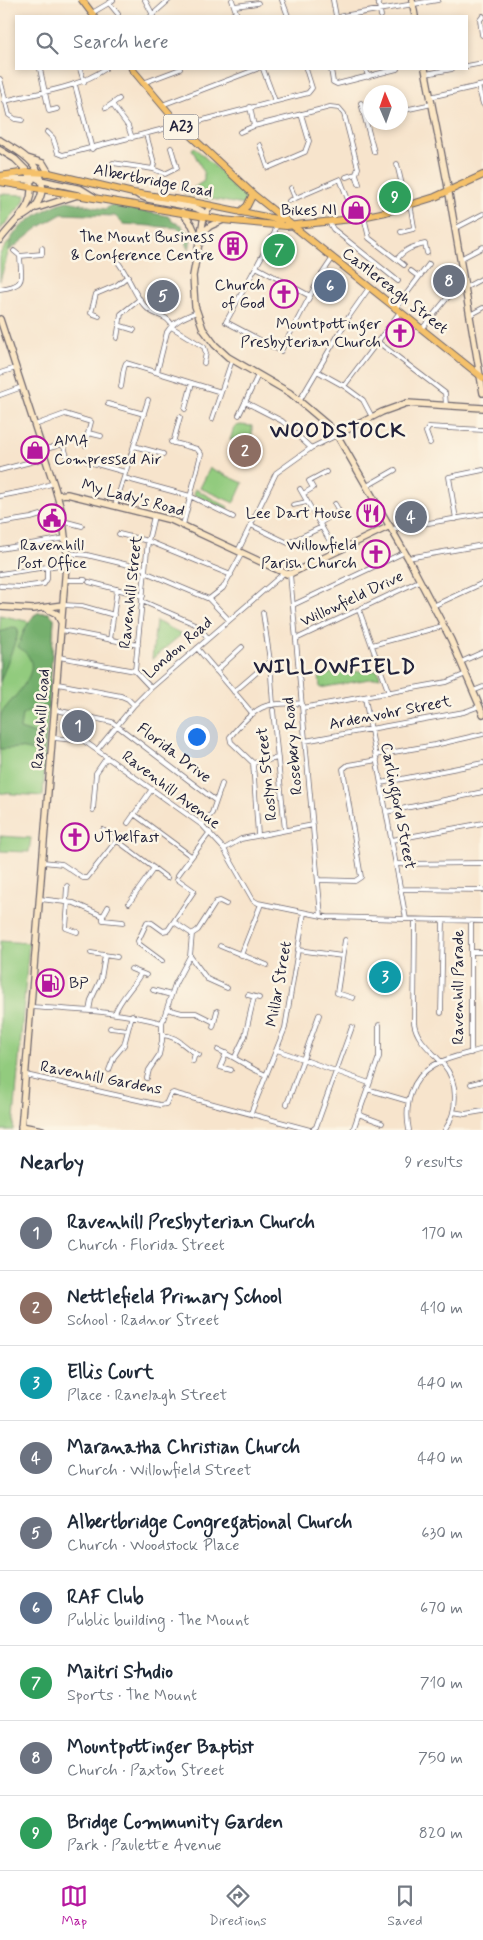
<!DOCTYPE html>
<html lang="en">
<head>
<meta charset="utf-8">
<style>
  body { margin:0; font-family:Mynerve,sans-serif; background:#f6f6f7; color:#1f2937 }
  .compass { position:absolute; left:363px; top:85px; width:45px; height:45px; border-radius:50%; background:#fff; box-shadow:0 2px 8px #0003; rotate:358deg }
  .you { position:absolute; left:196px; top:736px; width:18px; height:18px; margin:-12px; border:4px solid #fff; border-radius:50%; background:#1a73e8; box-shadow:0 0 0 8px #1a73e833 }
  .badge { display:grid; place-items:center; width:32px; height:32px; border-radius:50%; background:#b5179e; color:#fff; font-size:16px; font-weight:700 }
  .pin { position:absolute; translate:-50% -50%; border:2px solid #fff; box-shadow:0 1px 5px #0006 }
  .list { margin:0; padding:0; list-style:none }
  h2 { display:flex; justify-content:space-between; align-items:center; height:65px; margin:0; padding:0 20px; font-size:21px }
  h2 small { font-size:16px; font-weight:400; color:#747a83 }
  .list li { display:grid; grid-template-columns:32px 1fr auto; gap:15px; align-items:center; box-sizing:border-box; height:75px; padding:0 20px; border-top:1px solid #e0e1e3 }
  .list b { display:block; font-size:19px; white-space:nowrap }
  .list p { margin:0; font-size:16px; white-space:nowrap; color:#747a83 }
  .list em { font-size:16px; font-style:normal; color:#747a83 }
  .icon { flex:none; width:28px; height:28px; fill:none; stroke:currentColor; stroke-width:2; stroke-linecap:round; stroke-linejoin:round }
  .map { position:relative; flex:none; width:483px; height:1130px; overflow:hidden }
  .search { position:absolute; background:#fff; box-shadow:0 2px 8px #0003; left:15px; right:15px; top:15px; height:55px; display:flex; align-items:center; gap:12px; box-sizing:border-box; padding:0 18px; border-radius:0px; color:#747a83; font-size:19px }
  .sheet { height:740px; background:#fff }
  nav { display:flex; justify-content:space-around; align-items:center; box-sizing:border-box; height:70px; border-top:1px solid #e0e1e3; background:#fff; font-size:14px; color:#747a83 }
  nav a { display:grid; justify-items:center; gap:2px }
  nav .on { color:#b5179e }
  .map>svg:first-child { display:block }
</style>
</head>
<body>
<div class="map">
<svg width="483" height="1130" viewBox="0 0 483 1130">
  <rect width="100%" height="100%" fill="#fcf5e5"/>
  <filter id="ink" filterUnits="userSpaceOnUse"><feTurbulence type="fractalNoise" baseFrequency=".02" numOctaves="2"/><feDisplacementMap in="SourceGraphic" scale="10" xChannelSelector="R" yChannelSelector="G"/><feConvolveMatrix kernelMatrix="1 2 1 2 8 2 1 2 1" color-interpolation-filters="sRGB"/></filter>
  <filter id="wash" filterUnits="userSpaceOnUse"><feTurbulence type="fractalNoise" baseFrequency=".0096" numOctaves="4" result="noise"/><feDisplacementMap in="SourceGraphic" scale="20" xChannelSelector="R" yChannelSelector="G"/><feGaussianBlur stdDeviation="1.12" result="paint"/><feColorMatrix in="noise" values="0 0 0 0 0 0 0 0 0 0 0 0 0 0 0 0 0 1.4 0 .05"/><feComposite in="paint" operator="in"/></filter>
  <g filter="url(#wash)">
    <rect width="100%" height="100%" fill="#f7e4cc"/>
    <path fill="#92cb7e" stroke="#5a765c" d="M194,147l51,48 2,3 -3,7 -60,-11 20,-13v-8l-12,-24z
      M397,189l3,1 2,10 -13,4 -3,-13z
      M0,194l26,1 -3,8 -23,27z
      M13,236l-13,45v-27z
      M240,425l12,1v14h-22l4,-13z
      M210,468l33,15 -9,20 -34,-15z
      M195,489l33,18 -1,3 -33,-15z
      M38,613h11l5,5 -11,178 -43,-3v-178l30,7 4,-7z
      M156,621l26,13 -30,25z
      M378,670l2,7 -60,11 -1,-14z
      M0,836l31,2 -2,14 -29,-1z
      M0,941l29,2 -16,187h-13z"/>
    <path fill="#75af6d" stroke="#4c6854" d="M67,201c14,2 26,7 39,8l5,-4 57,11 5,6 9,3 1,4 5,2 3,9 -2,10 -7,-18 -4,-4 -55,-4 -8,-8 -53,-2 -23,13 -30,24c1,-4 1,-12 4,-15 7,-13 40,-32 54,-35z
      M38,613h11l5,5 -5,90h-14l-13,7 -2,14 25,8 -2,16 -23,-5 -20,1c0,-9 0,-27 1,-35 13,-20 50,-47 17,-67 3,-10 11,-30 20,-34z
      M15,627l3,3 -1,7 -17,45v-50z"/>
  </g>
  <g filter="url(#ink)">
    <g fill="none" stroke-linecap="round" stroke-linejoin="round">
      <g stroke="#6d666e" stroke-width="5.5">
        <path id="street" d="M113,0l-4,3 9,11
          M145,0l8,15
          M282,0l6,16
          M333,0l3,16
          M378,0l3,16
          M235,6l23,-3
          M92,13l17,-10
          M151,16l18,-16
          M231,16l5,-4 -4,-12
          M342,16l96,-16
          M482,35l-2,-15 3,-4
          M467,66l16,-3
          M40,69l9,42 8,-2
          M80,69l4,13
          M263,69l12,32
          M331,69l2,13 4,2 60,-15
          M366,69l2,8
          M426,74l26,-5
          M0,79l9,36 6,4 7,1
          M143,83l37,-14
          M75,85l17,64
          M478,86l5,18
          M430,97l53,-12
          M5,101c34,-9 71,-12 100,-32
          M361,103l13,49
          M112,104l16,22 4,12
          M162,105l95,-36
          M250,107l4,19
          M106,108l13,-9
          M400,111l32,-7
          M180,126l128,-33 4,-5 -6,-19
          M47,132l6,6 5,15 5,2 116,-30
          M240,132l14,-6 76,-19 9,1 5,6 14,54 -2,6 -10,3
          M146,134l8,29 -1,6
          M260,145l8,23 37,-16 4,-11 -8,-27
          M113,163l40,6 12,5 12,-6 -6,-20
          M397,164l9,38 5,7 3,18 -1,2 -12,3
          M356,174l3,10
          M291,188l4,10
          M289,201l51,-22 9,23 3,17
          M364,217l5,21 35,27
          M329,222l4,7 65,52
          M276,225l-1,7 -49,90 55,29 39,-74 12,-18
          M454,229l29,-15
          M14,251l6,5
          M397,259c8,-10 15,-12 28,-15l2,9
          M460,259l23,-12
          M117,261c12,14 18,38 32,49 9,7 20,5 24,18l31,19 2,6 -2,10
          M256,267l54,29
          M411,271l8,6
          M0,289c27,-4 21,-9 20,-33l22,-2v-6
          M395,309l34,-45
          M470,315l13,-7
          M99,316l-8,-3 5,-19 21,-9 11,-9
          M121,326l13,4
          M422,329l26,-32 35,-19
          M117,338l4,-24 19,-15
          M378,342l67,51 1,12
          M317,371l27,15 19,14 9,17
          M157,372l10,-40c7,-11 17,-15 30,-20
          M0,373l16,-5
          M344,386l56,-74
          M121,387c2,-9 1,-16 5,-24l95,29
          M0,395l22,-8
          M300,400l50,-85 19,-27
          M245,402l37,19 29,27
          M108,404l36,10
          M185,409l7,-26
          M239,415l19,-40
          M212,419l20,-59
          M35,425l30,-11 26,8 -6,23
          M88,433l13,3
          M171,442l26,7 4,5 -18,71
          M173,443l7,-26
          M430,443l-4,-11 3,-5 54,3
          M134,446l29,8
          M43,450l20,-6 4,12
          M87,458l-1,3 39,11
          M0,470l46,-12
          M124,478l66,18 43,21
          M367,486l28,-16
          M300,489l36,63
          M303,494l10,-6 -4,-7 17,-9
          M0,496l32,-6 22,-7
          M293,505l14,-3
          M115,506l33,-106
          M456,519l-7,-42 34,-7
          M63,521l19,5
          M0,523l31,-5 30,-9
          M320,523l19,-12 -4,-7
          M251,525l37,18 34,-16
          M392,529l91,-15
          M119,534l29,7 83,34
          M0,549l66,-11
          M238,551l38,-78 35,-25 26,-13
          M67,553l20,2 58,14
          M408,558l75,-13
          M145,572l64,27 20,21
          M0,574l67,-10
          M290,574l31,342
          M65,580h20
          M89,582l54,14
          M0,586l22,1 22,-3 3,-5v-12
          M209,599l14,-11 19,-35
          M142,601l55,24 11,13
          M63,605l19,1 32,9
          M293,605l112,-53
          M433,606l50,-23
          M359,610l30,83
          M263,613l7,48 3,44
          M61,630l77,15
          M296,639l123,-58
          M110,640l7,-51
          M372,645l71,-19
          M197,648l56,66
          M59,657l76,14 16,17
          M461,662l22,-10
          M135,671l13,-130 6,-25
          M216,671l26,-24
          M58,684l63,12 7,3 6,6
          M473,691l10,-4
          M234,692l36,-31
          M365,698l41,221
          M302,708l145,-26 19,-8
          M56,710l56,12 104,79
          M273,710l12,120
          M54,738l30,3 118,84 22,24 29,51 5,3 69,14 156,4
          M305,741l120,-22 39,-7 16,-6
          M97,750l37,-45 17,-17 133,-115
          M376,755l59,-10 48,-11
          M253,763l25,-5
          M381,783l102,-20
          M93,810l3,-37 11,-16
          M386,812l97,-20
          M134,814l57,42
          M128,823l24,-34
          M202,825l10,-12 10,-29
          M103,830l64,48
          M258,835l-5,-72 -22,-21 -1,-5c8,-10 23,-27 36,-31 11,-3 24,-2 36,-3
          M392,840l91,-17
          M224,849l17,-10 72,-14
          M43,862l19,2 21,14h4l30,-38
          M396,864l87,-1
          M178,875l32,-43
          M318,880l37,1 6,-4 -18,-108 5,-4 29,-5
          M401,889l82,1
          M40,899l34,4 29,13v4l20,2
          M66,902l1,-16
          M68,902l-2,26 11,4
          M129,903l25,-35
          M103,916l5,-9
          M415,920l-1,103c3,18 18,28 29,41 16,18 15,47 2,66
          M174,922l18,12
          M345,940l-8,53 16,5
          M220,946l47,19
          M298,950l44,6
          M471,952h12
          M91,953l26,4
          M241,955l20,-51
          M190,956l17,23 20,9
          M162,961l-23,-17 -1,-3 9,-19 5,1 11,8 5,-1 26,-39 -17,-12
          M131,969l15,6
          M153,990l18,5
          M248,995l11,3
          M31,1007c44,3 88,4 131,16
          M167,1009l15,4h14l18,9
          M89,1011l2,-11 10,-21 4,-24
          M115,1013c6,-16 18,-25 26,-40
          M441,1013l2,-93
          M213,1027l4,-16
          M110,1028l18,2
          M162,1035c17,1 22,13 37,20
          M218,1050c17,7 31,18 48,25
          M277,1050l92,33
          M226,1053l-6,14 11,3
          M471,1053v-132
          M235,1057l10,-21 9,-39
          M193,1061l2,-8
          M109,1070l5,-13 10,-12 8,-30
          M26,1075l134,30 6,-1 4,-9 3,-2 137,37
          M147,1078l2,-8 10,-15 3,-14v-18l13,-39 15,-28 2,-22 6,-4 18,-28 4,-1 6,3
          M471,1084l12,-3
          M367,1089l41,12
          M287,1104l32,-89
          M453,1112l12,2 18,-3
          M251,1113l34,-85 19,-115
          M358,1114l24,9
          M312,1130l4,-3 36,-100
          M353,1130l26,-73v-32
          M409,1130c-5,-25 2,-52 25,-65 14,-8 33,-11 49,-16"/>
      </g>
      <g stroke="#6d666e" stroke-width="8">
        <path id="secondary" d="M412,0l3,16
          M425,69l22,113 36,211
          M0,140c10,7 24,13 32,23 18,20 11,44 -12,55
          M0,150l15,9 16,16 9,5 41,9 13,8
          M27,158l16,5 6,10
          M0,177l8,2 24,1
          M138,195l10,4 48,9 6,3 2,5
          M211,206l-7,10 -11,60 2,30 8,23 12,16 13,12 62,36 39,33 8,9 71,123 43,82 32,74
          M37,208l41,-13
          M182,212l10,13 8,18
          M201,234l9,-8 13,-6
          M0,240c15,-21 40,-35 28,-66
          M0,319l55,169 7,25 5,40 -46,577
          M337,435l45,-23 25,-9 76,5
          M57,495l10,-1 104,26 116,54 5,-1 98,-47
          M0,607l33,2 30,-4
          M45,608l12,6 4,8
          M21,1126l21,4"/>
      </g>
      <g stroke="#6d666e" stroke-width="8">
        <path id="primary" d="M82,0l12,16
          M132,69l48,57 73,68 230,184
          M0,176l27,-4 22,1 84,20 55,8 93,19
          M0,182l223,38 63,6 66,-7 34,-7 49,-15 48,-22
          M240,212l7,-6 6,-12"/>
      </g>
      <use href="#street" stroke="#fff" stroke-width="4"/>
      <use href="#secondary" stroke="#fbe6c4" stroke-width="5.5"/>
      <use href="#primary" stroke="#f5c16b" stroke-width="6"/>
    </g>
  </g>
  <defs>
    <g id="shop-ring" transform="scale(1.4375)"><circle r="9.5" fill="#fcf5e5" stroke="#b5179e" stroke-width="1.5"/><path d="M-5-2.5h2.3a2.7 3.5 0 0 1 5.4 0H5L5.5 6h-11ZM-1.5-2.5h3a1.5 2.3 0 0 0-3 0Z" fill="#b5179e"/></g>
    <g id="building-ring" transform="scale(1.4375)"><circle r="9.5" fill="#fcf5e5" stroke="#b5179e" stroke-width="1.5"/><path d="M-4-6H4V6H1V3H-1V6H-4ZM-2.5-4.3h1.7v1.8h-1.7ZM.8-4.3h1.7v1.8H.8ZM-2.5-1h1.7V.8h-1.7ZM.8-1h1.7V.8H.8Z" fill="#b5179e"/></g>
    <g id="church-ring" transform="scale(1.4375)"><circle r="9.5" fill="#fcf5e5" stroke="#b5179e" stroke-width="1.5"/><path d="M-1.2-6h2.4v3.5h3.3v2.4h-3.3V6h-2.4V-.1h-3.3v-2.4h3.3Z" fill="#b5179e"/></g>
    <g id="restaurant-ring" transform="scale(1.4375)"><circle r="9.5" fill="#fcf5e5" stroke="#b5179e" stroke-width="1.5"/><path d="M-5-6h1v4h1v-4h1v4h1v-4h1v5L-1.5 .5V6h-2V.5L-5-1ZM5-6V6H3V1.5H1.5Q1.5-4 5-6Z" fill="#b5179e"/></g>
    <g id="civic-ring" transform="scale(1.4375)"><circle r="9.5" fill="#fcf5e5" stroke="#b5179e" stroke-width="1.5"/><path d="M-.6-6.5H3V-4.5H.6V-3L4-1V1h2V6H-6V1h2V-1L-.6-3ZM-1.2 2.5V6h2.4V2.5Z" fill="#b5179e"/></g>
    <g id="fuel-ring" transform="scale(1.4375)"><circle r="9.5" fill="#fcf5e5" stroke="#b5179e" stroke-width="1.5"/><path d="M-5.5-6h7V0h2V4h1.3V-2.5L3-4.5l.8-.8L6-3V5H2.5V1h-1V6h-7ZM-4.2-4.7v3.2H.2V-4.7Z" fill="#b5179e"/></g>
  </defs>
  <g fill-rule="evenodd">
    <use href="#shop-ring" x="356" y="210"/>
    <use href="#building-ring" x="233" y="246"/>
    <use href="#church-ring" x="284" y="294"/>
    <use href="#church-ring" x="400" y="333"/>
    <use href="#shop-ring" x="35" y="450"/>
    <use href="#restaurant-ring" x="371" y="513"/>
    <use href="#civic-ring" x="52" y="518"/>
    <use href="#church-ring" x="376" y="554"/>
    <use href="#church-ring" x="75" y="837"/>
    <use href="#fuel-ring" x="50" y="983"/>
  </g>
  <g text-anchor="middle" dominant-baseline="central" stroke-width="5" stroke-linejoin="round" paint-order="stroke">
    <rect fill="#fcf5e5" stroke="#63616e" stroke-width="1" x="163.5" y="114.5" width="35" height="25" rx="4"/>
    <g font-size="15" font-weight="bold" fill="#22223b">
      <text x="181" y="127">A23</text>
    </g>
    <g font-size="16" fill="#22223b" stroke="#fcf5e5">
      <text transform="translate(153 181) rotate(11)">Albertbridge Road</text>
      <text transform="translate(395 291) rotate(38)">Castlereagh Street</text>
      <text transform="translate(133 498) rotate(15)">My Lady's Road</text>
      <text transform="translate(131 592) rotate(-84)">Ravenhill Street</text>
      <text transform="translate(352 599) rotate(-25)">Willowfield Drive</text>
      <text transform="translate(178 648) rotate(-41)">London Road</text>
      <text transform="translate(390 713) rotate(-11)">Ardenvohr Street</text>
      <text transform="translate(41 719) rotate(-86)">Ravenhill Road</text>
      <text transform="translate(293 746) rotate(-95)">Rosebery Road</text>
      <text transform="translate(174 753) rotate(37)">Florida Drive</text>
      <text transform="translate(267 774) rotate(-96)">Roslyn Street</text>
      <text transform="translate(171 790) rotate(37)">Ravenhill Avenue</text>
      <text transform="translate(398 806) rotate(79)">Carlingford Street</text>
      <text transform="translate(279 984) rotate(-80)">Millar Street</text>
      <text transform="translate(458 987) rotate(-90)">Ravenhill Parade</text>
      <text transform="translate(101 1078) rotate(11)">Ravenhill Gardens</text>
    </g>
    <g font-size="16" fill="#22223b" stroke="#fcf5e5" text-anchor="end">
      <text x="337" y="210">Bikes NI</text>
      <text x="214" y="237">The Mount Business<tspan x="214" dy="18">&amp; Conference Centre</tspan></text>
      <text x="265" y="285">Church<tspan x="265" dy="18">of God</tspan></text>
      <text x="381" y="324">Mountpottinger<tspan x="381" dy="18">Presbyterian Church</tspan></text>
      <text x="54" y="441" text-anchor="start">AMA<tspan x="54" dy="18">Compressed Air</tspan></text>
      <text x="352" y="513">Lee Dart House</text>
      <text x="52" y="545" text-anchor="middle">Ravenhill<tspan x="52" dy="18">Post Office</tspan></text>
      <text x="357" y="545">Willowfield<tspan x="357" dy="18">Parish Church</tspan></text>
      <text x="94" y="837" text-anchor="start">UTbelfast</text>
      <text x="69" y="983" text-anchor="start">BP</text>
    </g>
    <g font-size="21" font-weight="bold" letter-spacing="1" fill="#22223b" stroke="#fcf5e5">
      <text x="338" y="431">WOODSTOCK</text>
      <text x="335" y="667">WILLOWFIELD</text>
    </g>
  </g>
</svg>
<svg class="compass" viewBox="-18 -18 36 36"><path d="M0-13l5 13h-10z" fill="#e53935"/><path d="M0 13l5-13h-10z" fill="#747a83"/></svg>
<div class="you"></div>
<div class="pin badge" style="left:78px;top:726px;background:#6b7280">1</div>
<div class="pin badge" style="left:245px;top:451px;background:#8d6e63">2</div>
<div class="pin badge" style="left:385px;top:977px;background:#0f9aa8">3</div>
<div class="pin badge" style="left:411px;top:517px;background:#6b7280">4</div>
<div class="pin badge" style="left:163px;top:296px;background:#6b7280">5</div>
<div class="pin badge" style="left:330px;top:286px;background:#5c6f8a">6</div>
<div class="pin badge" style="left:279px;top:250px;background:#2e9e5b">7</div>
<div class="pin badge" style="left:449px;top:281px;background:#6b7280">8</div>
<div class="pin badge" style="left:395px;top:197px;background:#2e9e5b">9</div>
<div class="search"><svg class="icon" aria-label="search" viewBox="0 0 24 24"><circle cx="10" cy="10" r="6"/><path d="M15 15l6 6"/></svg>Search here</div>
</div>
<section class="sheet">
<h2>Nearby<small>9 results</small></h2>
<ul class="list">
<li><span class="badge" style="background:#6b7280">1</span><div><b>Ravenhill Presbyterian Church</b><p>Church · Florida Street</p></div><em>170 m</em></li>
<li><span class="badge" style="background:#8d6e63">2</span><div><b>Nettlefield Primary School</b><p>School · Radnor Street</p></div><em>410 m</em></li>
<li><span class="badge" style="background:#0f9aa8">3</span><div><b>Ellis Court</b><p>Place · Ranelagh Street</p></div><em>440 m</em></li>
<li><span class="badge" style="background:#6b7280">4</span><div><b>Maranatha Christian Church</b><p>Church · Willowfield Street</p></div><em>440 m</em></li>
<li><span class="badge" style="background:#6b7280">5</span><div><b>Albertbridge Congregational Church</b><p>Church · Woodstock Place</p></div><em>630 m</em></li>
<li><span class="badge" style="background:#5c6f8a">6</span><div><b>RAF Club</b><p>Public building · The Mount</p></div><em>670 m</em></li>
<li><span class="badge" style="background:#2e9e5b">7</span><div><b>Maitri Studio</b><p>Sports · The Mount</p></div><em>710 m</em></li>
<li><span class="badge" style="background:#6b7280">8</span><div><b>Mountpottinger Baptist</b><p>Church · Paxton Street</p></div><em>750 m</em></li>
<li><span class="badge" style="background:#2e9e5b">9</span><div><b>Bridge Community Garden</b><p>Park · Paulette Avenue</p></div><em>820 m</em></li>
</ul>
</section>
<nav>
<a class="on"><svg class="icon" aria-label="map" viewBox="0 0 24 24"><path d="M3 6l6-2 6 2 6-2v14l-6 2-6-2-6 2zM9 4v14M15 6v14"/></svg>Map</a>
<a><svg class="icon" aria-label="directions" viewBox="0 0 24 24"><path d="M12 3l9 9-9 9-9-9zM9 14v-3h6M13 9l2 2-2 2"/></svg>Directions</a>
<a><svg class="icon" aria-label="saved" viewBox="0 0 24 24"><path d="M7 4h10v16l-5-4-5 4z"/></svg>Saved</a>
</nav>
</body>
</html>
